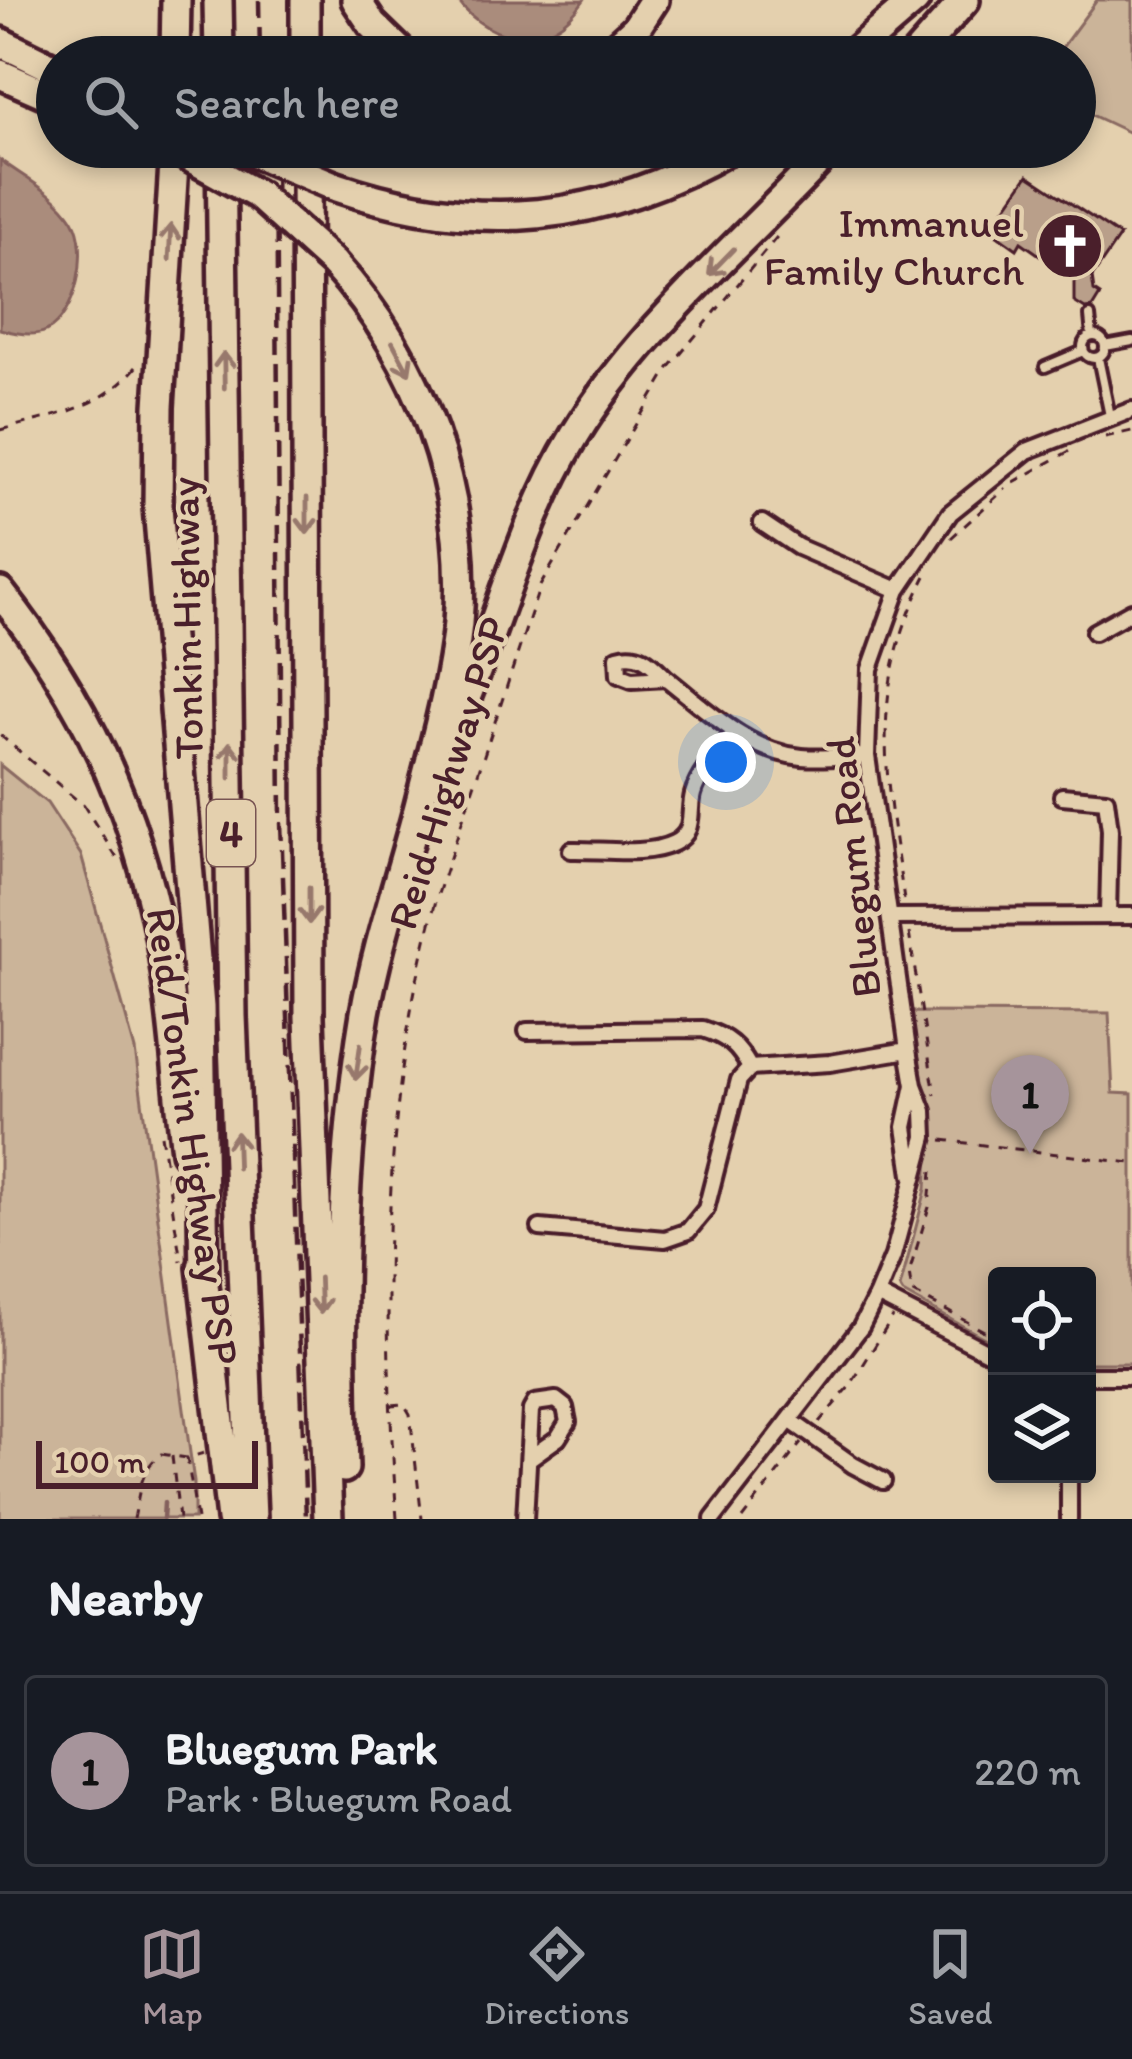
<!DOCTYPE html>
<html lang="en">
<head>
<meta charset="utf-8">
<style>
  body { margin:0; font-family:Itim,sans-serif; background:#20242c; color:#f1f3f6 }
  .controls { position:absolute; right:36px; bottom:36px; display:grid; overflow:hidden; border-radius:12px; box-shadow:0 6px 18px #0003 }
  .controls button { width:108px; height:108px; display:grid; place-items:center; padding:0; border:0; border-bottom:3px solid #363941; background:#171b24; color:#f1f3f6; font:60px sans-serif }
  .scale { position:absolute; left:36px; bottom:30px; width:222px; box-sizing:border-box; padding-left:12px; border:6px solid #4a1f2b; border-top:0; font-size:33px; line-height:42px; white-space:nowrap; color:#4a1f2b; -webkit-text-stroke:9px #e4d0ae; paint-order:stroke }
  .you { position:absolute; left:726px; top:762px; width:42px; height:42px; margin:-30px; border:9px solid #fff; border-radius:50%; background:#1a73e8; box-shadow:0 0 0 18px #1a73e833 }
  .badge { display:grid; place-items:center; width:78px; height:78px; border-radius:50%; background:#a6949b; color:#111; font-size:39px; font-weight:700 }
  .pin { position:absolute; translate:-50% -99px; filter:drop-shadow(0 3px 6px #0008) }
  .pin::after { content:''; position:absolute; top:63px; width:42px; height:36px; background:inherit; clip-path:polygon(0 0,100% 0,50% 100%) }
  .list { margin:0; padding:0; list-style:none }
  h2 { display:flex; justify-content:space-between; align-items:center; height:156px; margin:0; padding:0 48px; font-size:51px }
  h2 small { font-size:39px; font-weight:400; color:#9ea1a6 }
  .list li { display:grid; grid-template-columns:78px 1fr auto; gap:36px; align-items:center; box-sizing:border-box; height:192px; margin:0 24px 24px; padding:0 24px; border:3px solid #363941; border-radius:12px }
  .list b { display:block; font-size:45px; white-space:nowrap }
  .list p { margin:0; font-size:39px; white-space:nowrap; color:#9ea1a6 }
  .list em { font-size:39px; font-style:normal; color:#9ea1a6 }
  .icon { flex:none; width:66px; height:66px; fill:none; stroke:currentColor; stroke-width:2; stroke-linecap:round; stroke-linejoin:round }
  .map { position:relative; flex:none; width:1132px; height:1519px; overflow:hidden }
  .search { position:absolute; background:#171b24; box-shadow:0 6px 18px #0003; left:36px; right:36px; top:36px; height:132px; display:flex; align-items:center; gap:30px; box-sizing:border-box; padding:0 42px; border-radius:66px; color:#9ea1a6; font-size:45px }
  .sheet { height:372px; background:#171b24 }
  nav { display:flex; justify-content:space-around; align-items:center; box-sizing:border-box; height:168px; border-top:3px solid #363941; background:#171b24; font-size:33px; color:#9ea1a6 }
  nav a { display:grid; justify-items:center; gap:6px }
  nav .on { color:#a6949b }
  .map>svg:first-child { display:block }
</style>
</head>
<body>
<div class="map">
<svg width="1132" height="1519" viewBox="0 0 1132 1519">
  <rect width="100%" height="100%" fill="#e4d0ae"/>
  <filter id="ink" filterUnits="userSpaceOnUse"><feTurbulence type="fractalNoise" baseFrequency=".00833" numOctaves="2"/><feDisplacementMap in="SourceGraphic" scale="24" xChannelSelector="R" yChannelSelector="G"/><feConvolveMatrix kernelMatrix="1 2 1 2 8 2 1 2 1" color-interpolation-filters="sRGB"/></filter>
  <g filter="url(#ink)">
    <path fill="#cbb499" stroke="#8a6a62" stroke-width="3" d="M1097,0h35v134l-57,-27v-50h-20z
      M0,765l47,38 34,52 54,195 59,432v37h-194z
      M911,1012l198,1 4,80 19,1v269h-45v-87h-90v69l-94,-52 -3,-5 26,-99 4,-69z"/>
    <path fill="#aa8c7c" stroke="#84605c" stroke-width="3" d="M457,0h127c-35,51 -90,48 -127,0z
      M0,160c24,17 57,34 73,60 17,28 4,96 -27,111 -13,6 -32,2 -46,-2z"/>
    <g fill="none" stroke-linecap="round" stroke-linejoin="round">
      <path stroke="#84605c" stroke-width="4.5" d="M163,1519l1,-16"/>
    </g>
    <path fill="#b99f8a" stroke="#4a1f2b" stroke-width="3" d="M1028,175l92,61 -28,41 2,14 6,4 -8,13 -7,1 -11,-7v-23l-53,-37 -4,7 -27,-19z"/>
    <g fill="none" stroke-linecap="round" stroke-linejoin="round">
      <g stroke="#4a1f2b" stroke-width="16">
        <path id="service" d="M1090,316l2,20
          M1083 347a11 11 0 1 1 22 0a11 11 0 1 1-22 0Z
          M1105,346l27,-5
          M1098,358l12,58
          M1045,367l38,-16"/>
      </g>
      <g stroke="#4a1f2b" stroke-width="22">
        <path id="minor" d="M762,523l36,24 100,43
          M1094,632l38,-21
          M666,678c-14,-14 -26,-28 -48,-21l1,18 13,5 34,-2c40,31 82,74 136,79 21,2 44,-1 65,-1
          M1062,796l44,4 4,30 -2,85
          M571,850c30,-1 75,7 103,-7 22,-11 14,-30 19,-49 6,-22 28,-44 42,-62
          M890,917l242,-1
          M527,1031l176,-2c25,8 35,17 47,39
          M912,1175l-7,-48 9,-42
          M540,1228l125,11 23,-8 18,-22 33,-129 11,-12 80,-5 78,-13
          M877,1295l120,62
          M1087,1376h45
          M791,1421l62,44 30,16
          M525,1519l6,-109 4,-7 21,-3 9,7 3,15 -10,16 -28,20
          M713,1519l148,-192 16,-32 16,-39 32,-119 -1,-26 -10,-26 -6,-35 -41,-294 3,-87 28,-79 52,-77 77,-62 105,-41
          M1069,1519v-45"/>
      </g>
      <g stroke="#4a1f2b" stroke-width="36">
        <path id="motorway" d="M218,0l1,57
          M305,0v57
          M356,0l16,24 34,33
          M0,42l57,28
          M175,57l1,-57
          M604,57l32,-29 18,-28
          M849,57l66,-57
          M914,57l51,-57
          M0,74l57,25
          M175,147l-16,260 -1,100 42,500 4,274
          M221,147l11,869 20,503
          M306,147l3,870 19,502
          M334,186c143,49 268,38 399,-39
          M333,263c88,97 136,229 125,360 -6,60 -23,120 -38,179 -18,71 -42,138 -55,211 -25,149 -26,305 -21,455
          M0,592c84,106 136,216 161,349 13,69 16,140 25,211
          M451,733c45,-98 67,-204 124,-298 67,-110 170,-193 257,-288
          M202,1267l29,252"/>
      </g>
      <path stroke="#4a1f2b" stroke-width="3" stroke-dasharray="9 9" stroke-linecap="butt" d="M0,430c54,-15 104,-20 140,-68
        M1105,437l27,-6
        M1014,482l59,-33
        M951,538l55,-50
        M0,735l84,71 34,54
        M904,900c-18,-121 -37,-210 22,-324
        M909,933l26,162
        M161,1135l20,126
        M942,1140l190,23
        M932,1171l-3,36 -20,66 3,19 85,46
        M391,1405l13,-1 6,10 12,105
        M819,1422l31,-36 43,-69
        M172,1456l7,63
        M134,1519c5,-24 6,-50 27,-65l26,4
        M197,1519l-10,-61 17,-5
        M397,1519c-15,-209 -17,-418 40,-622l103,-311 129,-218 112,-136
        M742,1519l59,-76"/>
      <use href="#service" stroke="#e4d0ae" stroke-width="8"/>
      <use href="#minor" stroke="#e4d0ae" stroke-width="14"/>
      <use href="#motorway" stroke="#e4d0ae" stroke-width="27"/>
      <path stroke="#4a1f2b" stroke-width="4.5" stroke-dasharray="18 9" stroke-linecap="butt" d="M259,0l1,57
        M276,147l5,675 25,697"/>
      <g stroke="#4a1f2b" stroke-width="36" stroke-linecap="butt">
        <path id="motorway-bridge" d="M171,147l87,48 75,68
          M241,147l93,39"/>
      </g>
      <use href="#motorway-bridge" stroke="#e4d0ae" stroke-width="27"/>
    </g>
    <defs><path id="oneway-shaft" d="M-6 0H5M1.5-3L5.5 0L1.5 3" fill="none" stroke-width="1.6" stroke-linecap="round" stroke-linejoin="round" transform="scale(3)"/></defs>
    <g stroke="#97786c">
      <use href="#oneway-shaft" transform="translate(170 242) rotate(-87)"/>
      <use href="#oneway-shaft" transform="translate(721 262) rotate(134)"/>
      <use href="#oneway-shaft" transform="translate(401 358) rotate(62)"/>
      <use href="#oneway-shaft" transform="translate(224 370) rotate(-91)"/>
      <use href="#oneway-shaft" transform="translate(307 516) rotate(90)"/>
      <use href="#oneway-shaft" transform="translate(230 760) rotate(-90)"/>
      <use href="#oneway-shaft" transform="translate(309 906) rotate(90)"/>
      <use href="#oneway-shaft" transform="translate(358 1062) rotate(98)"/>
      <use href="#oneway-shaft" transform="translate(237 1150) rotate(-92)"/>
      <use href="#oneway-shaft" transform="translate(320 1296) rotate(88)"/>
    </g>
  </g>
  <defs>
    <g id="church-disc" transform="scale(3.45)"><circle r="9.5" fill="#4a1f2b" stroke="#e4d0ae"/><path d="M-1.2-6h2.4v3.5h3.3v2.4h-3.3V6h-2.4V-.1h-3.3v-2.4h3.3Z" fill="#fff"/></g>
  </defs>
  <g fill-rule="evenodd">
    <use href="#church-disc" x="1070" y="246"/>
  </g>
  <g text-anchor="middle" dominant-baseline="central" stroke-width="9" stroke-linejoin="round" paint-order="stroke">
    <rect fill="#e4d0ae" stroke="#785452" stroke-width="3" x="207" y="800" width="48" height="66" rx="9"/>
    <g font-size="39" font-weight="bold" fill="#4a1f2b">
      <text x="231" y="833">4</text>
    </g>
    <g font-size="42" fill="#4a1f2b" stroke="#e4d0ae" text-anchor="end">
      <text x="1024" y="222">Immanuel<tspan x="1024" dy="48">Family Church</tspan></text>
    </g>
    <g font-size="42" fill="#4a1f2b" stroke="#e4d0ae">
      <text transform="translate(186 618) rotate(-91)">Tonkin Highway</text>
      <text transform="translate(448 773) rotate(-73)">Reid Highway PSP</text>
      <text transform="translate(853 867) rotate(-96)">Bluegum Road</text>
      <text transform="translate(193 1136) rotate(82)">Reid/Tonkin Highway PSP</text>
    </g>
  </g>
</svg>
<div class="controls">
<button><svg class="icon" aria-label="locate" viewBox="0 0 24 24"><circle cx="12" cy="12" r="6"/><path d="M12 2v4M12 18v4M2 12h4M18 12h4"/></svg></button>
<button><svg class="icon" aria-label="layers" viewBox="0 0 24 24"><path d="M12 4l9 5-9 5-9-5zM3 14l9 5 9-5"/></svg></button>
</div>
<div class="scale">100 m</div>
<div class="you"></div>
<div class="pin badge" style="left:1030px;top:1154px">1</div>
<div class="search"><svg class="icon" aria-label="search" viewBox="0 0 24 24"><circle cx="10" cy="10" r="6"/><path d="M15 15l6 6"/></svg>Search here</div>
</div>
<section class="sheet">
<h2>Nearby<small></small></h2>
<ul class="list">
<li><span class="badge">1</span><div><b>Bluegum Park</b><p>Park · Bluegum Road</p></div><em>220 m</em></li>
</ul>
</section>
<nav>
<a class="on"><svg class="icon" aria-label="map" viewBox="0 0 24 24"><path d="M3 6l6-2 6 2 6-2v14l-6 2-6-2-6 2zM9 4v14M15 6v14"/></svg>Map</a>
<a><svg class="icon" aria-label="directions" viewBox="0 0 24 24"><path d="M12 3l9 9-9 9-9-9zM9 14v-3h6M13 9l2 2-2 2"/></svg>Directions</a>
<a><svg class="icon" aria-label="saved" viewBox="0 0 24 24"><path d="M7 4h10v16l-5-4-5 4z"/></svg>Saved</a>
</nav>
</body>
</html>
